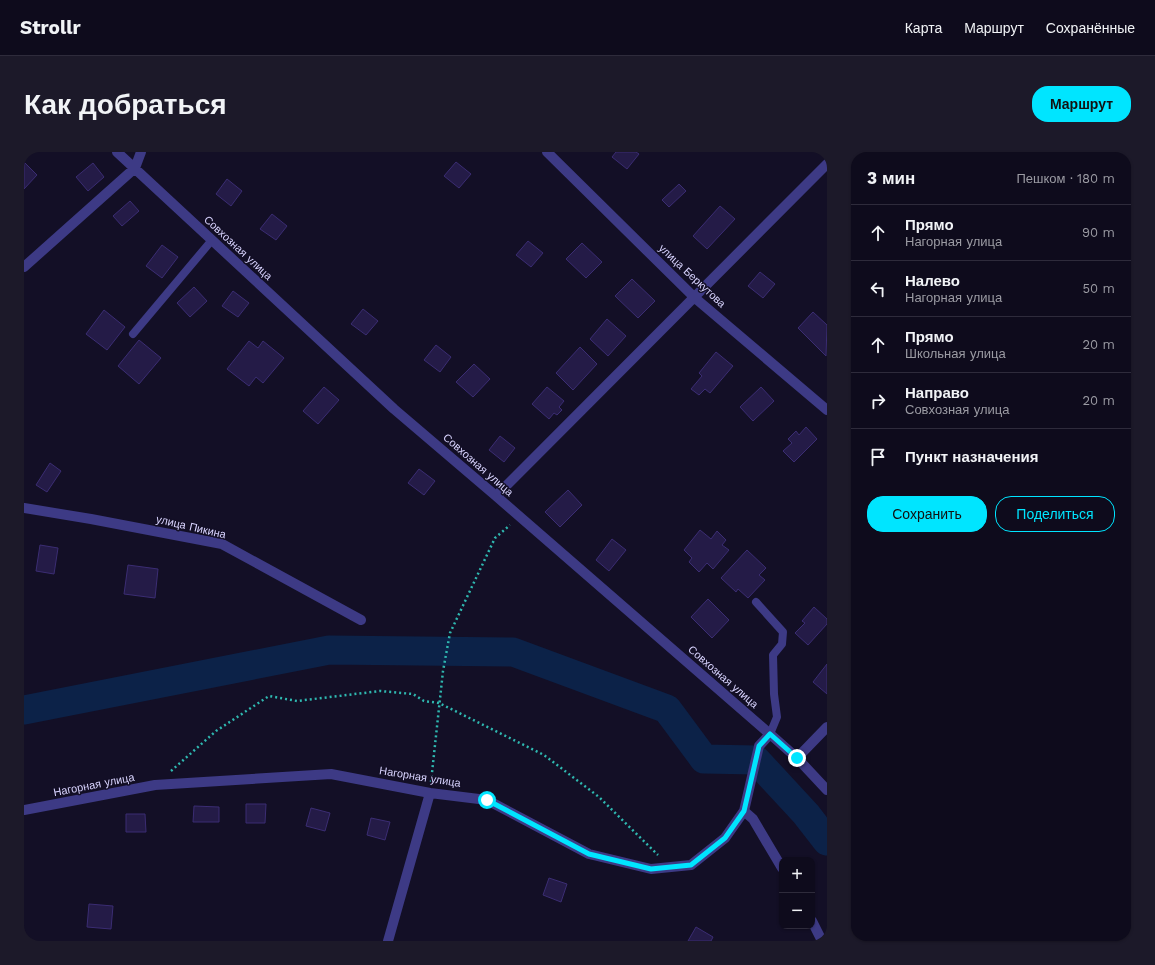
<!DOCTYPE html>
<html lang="ru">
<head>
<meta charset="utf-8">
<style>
  body { margin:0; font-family:"Work Sans",sans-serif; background:#1c1929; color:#f1f3f6 }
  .controls { position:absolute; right:12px; bottom:12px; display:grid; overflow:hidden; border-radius:8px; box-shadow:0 1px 3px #0004 }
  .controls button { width:36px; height:36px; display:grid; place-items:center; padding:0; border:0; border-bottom:1px solid #2e2b3b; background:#0e0b1c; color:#f1f3f6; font:20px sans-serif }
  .stop { position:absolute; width:12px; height:12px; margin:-9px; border:3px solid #00e5ff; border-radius:50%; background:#fff }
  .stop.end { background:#00e5ff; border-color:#fff; box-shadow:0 1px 4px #0008 }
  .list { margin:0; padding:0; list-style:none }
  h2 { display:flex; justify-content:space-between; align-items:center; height:52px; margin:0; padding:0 16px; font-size:17px }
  h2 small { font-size:13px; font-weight:400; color:#9b9ba3 }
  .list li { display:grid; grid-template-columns:26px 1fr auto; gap:12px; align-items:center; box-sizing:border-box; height:56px; padding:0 16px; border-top:1px solid #2e2b3b }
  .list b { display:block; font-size:15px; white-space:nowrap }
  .list p { margin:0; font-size:13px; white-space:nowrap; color:#9b9ba3 }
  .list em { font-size:13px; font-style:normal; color:#9b9ba3 }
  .actions { display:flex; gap:8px; padding:12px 16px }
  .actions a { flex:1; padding:9px 0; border:1px solid #00e5ff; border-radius:16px; text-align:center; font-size:14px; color:#00e5ff }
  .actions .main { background:#00e5ff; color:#111 }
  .icon { flex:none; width:22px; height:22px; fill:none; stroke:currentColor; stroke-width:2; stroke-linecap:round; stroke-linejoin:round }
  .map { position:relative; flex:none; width:803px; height:789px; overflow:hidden; border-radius:16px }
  header { display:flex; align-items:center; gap:24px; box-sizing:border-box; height:56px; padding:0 20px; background:#0e0b1c; border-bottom:1px solid #2e2b3b }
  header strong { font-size:19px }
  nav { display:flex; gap:22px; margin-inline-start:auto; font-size:14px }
  .intro { display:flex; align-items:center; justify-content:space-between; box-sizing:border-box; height:96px; padding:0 24px }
  h1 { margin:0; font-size:28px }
  .button { padding:10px 18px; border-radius:16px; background:#00e5ff; color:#111; font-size:14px; font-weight:700 }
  main { display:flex; gap:24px; padding:0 24px }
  aside { flex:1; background:#0e0b1c; border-radius:16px; box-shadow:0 1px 3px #0004 }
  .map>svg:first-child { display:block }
</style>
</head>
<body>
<header>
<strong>Strollr</strong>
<nav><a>Карта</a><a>Маршрут</a><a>Сохранённые</a></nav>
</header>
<div class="intro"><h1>Как добраться</h1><a class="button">Маршрут</a></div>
<main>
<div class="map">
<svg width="803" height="789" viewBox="0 0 803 789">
  <rect width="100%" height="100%" fill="#130f26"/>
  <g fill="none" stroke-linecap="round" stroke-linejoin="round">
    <path stroke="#0c2248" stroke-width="29" d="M0,558l305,-60 184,2 154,57 37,50 52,1 50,54 21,27"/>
  </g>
  <path fill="#241b47" stroke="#3b2d73" d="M592,0h20l3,2 -12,15 -15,-12z
    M0,10l13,13 -13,14z
    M432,10l15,12 -12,14 -15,-12z
    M69,11l11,14 -16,14 -12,-14z
    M203,27l15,12 -11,15 -15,-12z
    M655,32l7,7 -17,16 -7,-7z
    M106,49l9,10 -17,15 -9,-10z
    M696,54l15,13 -28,30 -14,-13z
    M248,62l15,12 -11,14 -16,-11z
    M504,89l15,12 -12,14 -15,-12z
    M558,91l20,19 -16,16 -20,-19z
    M138,93l16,12 -16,21 -16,-12z
    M736,120l15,12 -12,14 -15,-12z
    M608,127l23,22 -17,17 -23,-22z
    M170,135l13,14 -17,16 -13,-14z
    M209,139l16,12 -11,14 -16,-11z
    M339,157l15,12 -12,14 -15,-11z
    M80,158l21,17 -18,23 -21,-16z
    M789,160l14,13 -1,31 -28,-28z
    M583,167l19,17 -18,20 -18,-17z
    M115,188l22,18 -22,26 -21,-18z
    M225,189l9,7 5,-7 21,17 -21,25 -7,-6 -7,9 -22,-17z
    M412,193l15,12 -11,15 -16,-12z
    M556,195l17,17 -24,26 -17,-17z
    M692,200l17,14 -23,27 -5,-4 -6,6 -8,-6 11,-13 -3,-3z
    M450,212l16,15 -17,18 -17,-15z
    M300,235l15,13 -21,24 -15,-13z
    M523,235l17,14 -5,6 3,3 -5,5 -3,-2 -5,6 -17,-15z
    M737,235l13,14 -21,20 -13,-14z
    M782,275l11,12 -23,23 -11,-11 9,-8 -4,-4 8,-8 3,4z
    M476,284l15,12 -11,14 -15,-12z
    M26,311l11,8 -14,21 -11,-7z
    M395,317l16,12 -11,14 -16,-12z
    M544,338l14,15 -22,22 -15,-15z
    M676,378l11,9 6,-8 9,9 -4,5 7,5 -16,19 -6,-6 -8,9 -10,-10 3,-4 -8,-8z
    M588,387l14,11 -17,21 -13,-11z
    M16,393l18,3 -4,26 -18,-3z
    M723,398l19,18 -7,7 6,5 -17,18 -10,-9 -2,3 -15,-14z
    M104,413l30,4 -3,29 -31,-4z
    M684,447l21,21 -17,18 -21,-21z
    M790,455l13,12v5l-19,21 -13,-12 10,-10 -3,-2z
    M803,512v30l-14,-12z
    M222,652h20l-1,19h-19z
    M170,654l25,1v15h-26z
    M287,656l19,5 -5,18 -19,-5z
    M102,662h19l1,18h-20z
    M347,666l19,4 -5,18 -18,-5z
    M525,726l18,6 -6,18 -18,-7z
    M65,752l24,2 -2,23 -24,-2z
    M672,775l17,10 -2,4h-23z"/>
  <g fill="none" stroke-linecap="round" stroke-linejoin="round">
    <path stroke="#2fb8b0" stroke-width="2.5" stroke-dasharray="2 3" stroke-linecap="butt" d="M147,619l45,-40 53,-35 28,5 83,-10 33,3 11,7 15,2 105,52 55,42 59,58
      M407,630l12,-111 7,-38 45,-95 15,-13"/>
    <path stroke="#3d3a85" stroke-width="8" d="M109,182l79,-94
      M732,450l27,30 -1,12 -9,11 1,39 3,23 -7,17"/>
    <path stroke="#3d3a85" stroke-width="10" d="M93,0l277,257 102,87 274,238 27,24 30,32
      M523,0l148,146 132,112
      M0,115l111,-99 6,-16
      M472,344l331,-332
      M0,356l67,11 131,25 139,76
      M773,606l30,-31
      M0,658l131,-25 176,-11 99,19 57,7 102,54 62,15 40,-4 34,-27 19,-27 15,-65 11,-12
      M720,659l9,8 29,49
      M788,769l10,20
      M364,789l42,-148"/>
  </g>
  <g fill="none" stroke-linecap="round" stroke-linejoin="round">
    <path stroke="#00e5ff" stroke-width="5" d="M463,648l102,54 62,15 40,-4 34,-27 19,-27 15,-65 11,-12 27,24"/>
  </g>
  <g text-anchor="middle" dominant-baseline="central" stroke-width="3" stroke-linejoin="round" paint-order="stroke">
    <g font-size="11" fill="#d9d4ff" stroke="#130f26">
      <text transform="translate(214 96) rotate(43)">Совхозная улица</text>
      <text transform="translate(668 124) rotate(43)">улица Беркутова</text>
      <text transform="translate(454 313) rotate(41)">Совхозная улица</text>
      <text transform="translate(167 375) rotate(13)">улица Пикина</text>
      <text transform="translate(699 525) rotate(41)">Совхозная улица</text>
      <text transform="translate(396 625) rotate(9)">Нагорная улица</text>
      <text transform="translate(70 633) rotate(-11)">Нагорная улица</text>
    </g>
  </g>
</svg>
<div class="controls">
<button>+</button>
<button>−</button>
</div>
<div class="stop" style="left:463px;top:648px"></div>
<div class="stop end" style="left:773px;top:606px"></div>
</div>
<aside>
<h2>3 мин<small>Пешком · 180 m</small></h2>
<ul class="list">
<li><svg class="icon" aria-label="ahead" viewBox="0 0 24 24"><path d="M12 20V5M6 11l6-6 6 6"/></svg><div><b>Прямо</b><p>Нагорная улица</p></div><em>90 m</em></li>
<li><svg class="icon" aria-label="left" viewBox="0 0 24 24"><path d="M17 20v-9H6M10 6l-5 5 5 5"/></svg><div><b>Налево</b><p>Нагорная улица</p></div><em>50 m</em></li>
<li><svg class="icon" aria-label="ahead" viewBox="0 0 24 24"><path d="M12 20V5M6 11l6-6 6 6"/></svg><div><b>Прямо</b><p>Школьная улица</p></div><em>20 m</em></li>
<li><svg class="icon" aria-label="right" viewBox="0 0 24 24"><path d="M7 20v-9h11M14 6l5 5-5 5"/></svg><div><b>Направо</b><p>Совхозная улица</p></div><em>20 m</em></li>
<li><svg class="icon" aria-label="arrive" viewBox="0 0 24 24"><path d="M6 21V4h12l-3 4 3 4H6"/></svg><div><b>Пункт назначения</b></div></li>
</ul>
<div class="actions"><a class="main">Сохранить</a><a>Поделиться</a></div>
</aside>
</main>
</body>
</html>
